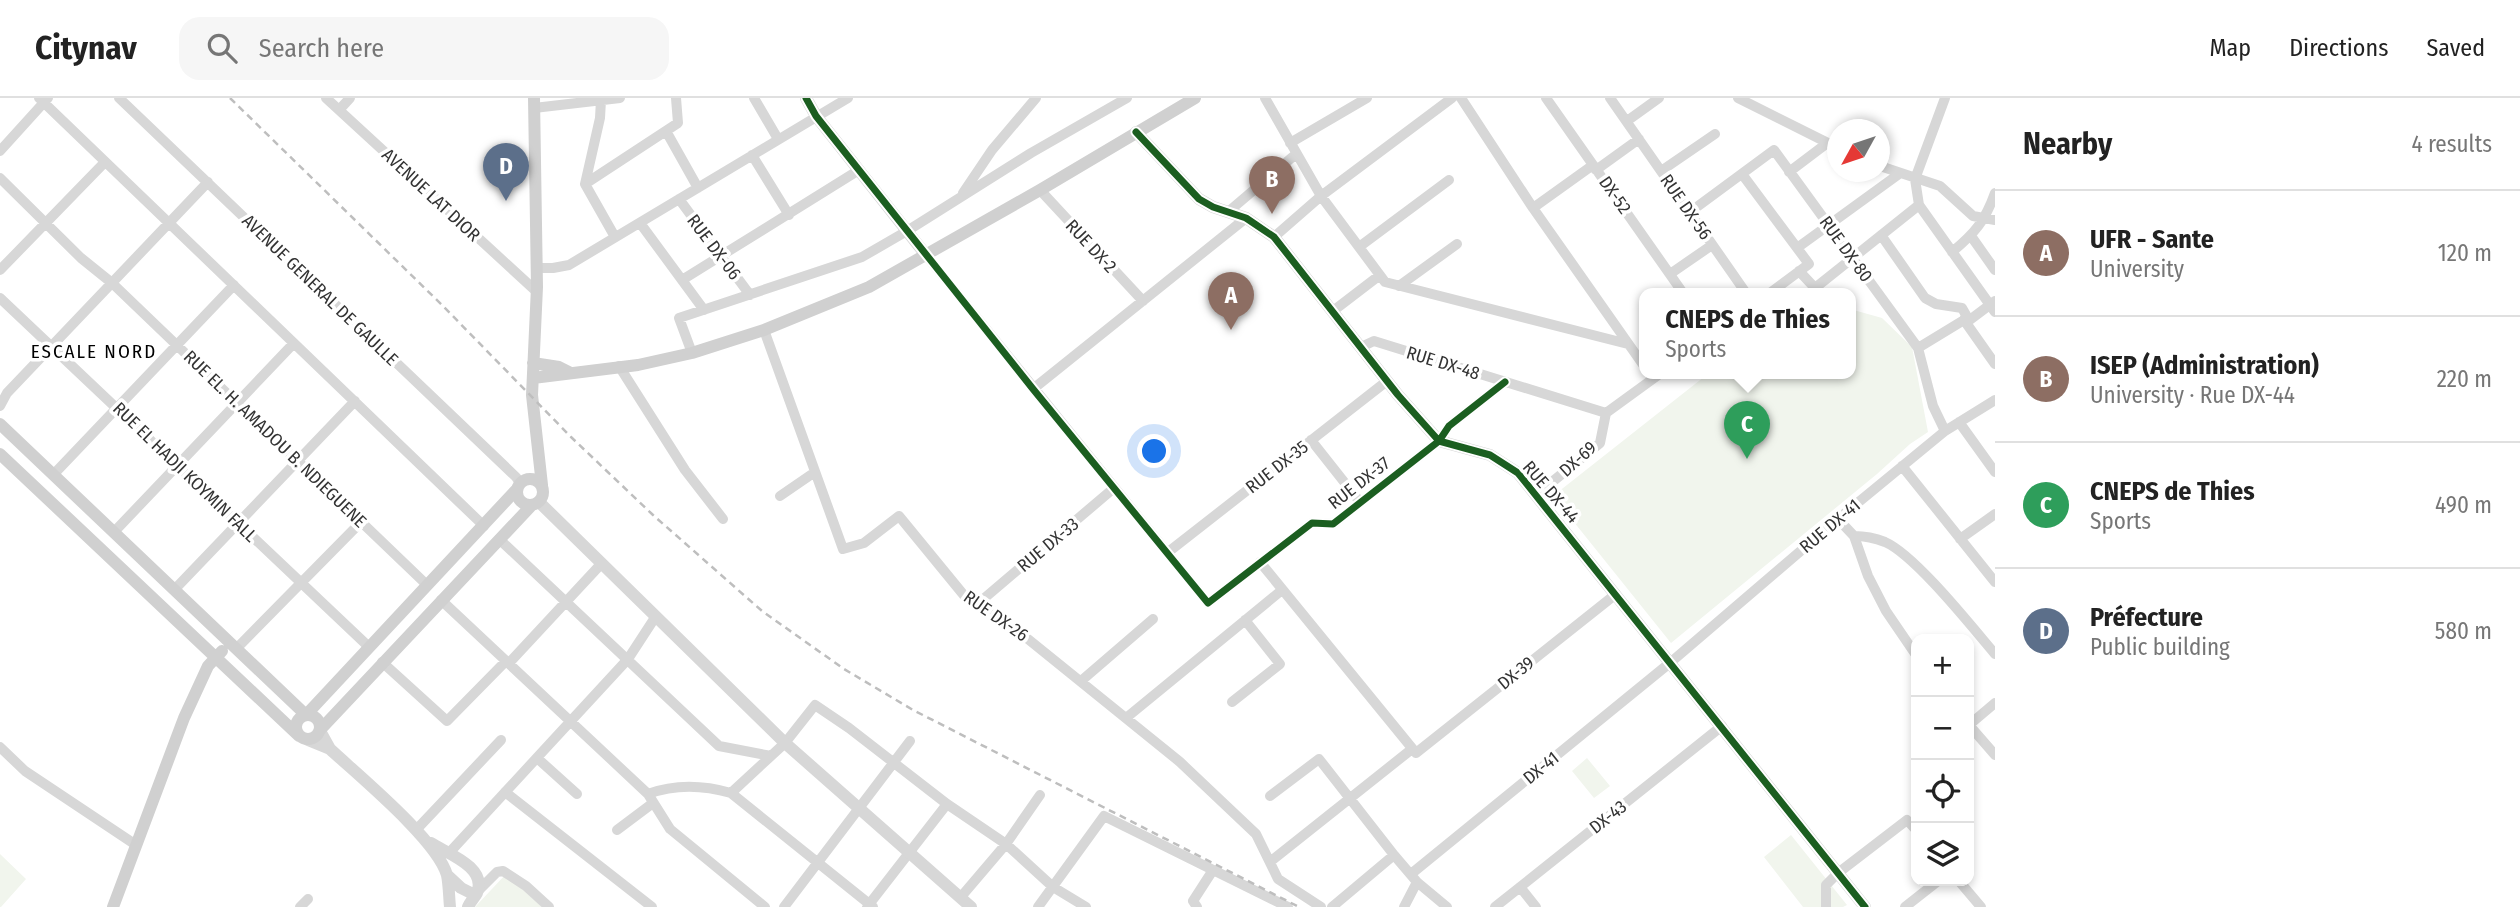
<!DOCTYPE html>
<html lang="en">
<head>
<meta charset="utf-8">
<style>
  body { margin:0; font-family:"Fira Sans Condensed",sans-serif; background:#f6f6f6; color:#222 }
  .controls { position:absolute; right:21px; bottom:21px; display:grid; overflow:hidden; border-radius:14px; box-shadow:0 4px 10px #0003 }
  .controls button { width:63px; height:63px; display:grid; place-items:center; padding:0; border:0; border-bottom:2px solid #e0e0e0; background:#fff; color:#222; font:35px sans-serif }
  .compass { position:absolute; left:1827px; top:21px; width:63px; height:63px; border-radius:50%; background:#fff; box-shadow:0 4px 10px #0003; rotate:230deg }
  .you { position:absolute; left:1155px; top:354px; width:24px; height:24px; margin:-18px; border:5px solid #fff; border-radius:50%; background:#1a73e8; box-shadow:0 0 0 10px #1a73e833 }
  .badge { display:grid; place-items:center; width:46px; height:46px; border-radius:50%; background:#7a7a7a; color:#fff; font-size:23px; font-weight:700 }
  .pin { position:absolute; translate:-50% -58px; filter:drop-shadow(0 2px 4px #0008) }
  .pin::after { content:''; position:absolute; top:37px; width:24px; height:21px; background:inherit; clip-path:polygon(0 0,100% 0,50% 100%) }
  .popup { position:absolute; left:1639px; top:190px; width:217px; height:91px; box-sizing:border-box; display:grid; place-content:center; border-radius:14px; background:#fff; filter:drop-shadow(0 2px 5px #0005); font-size:23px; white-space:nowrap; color:#767676 }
  .popup b { font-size:26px; color:#222 }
  .popup::after { content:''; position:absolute; left:50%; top:100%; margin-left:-14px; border:14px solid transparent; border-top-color:#fff }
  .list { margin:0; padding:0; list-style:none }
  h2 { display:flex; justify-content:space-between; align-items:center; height:91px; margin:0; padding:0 28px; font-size:30px }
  h2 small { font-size:23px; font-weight:400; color:#767676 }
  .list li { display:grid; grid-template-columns:46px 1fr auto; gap:21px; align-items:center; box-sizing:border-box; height:126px; padding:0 28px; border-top:2px solid #e0e0e0 }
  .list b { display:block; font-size:26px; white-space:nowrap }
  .list p { margin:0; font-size:23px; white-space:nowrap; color:#767676 }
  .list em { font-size:23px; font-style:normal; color:#767676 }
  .icon { flex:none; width:38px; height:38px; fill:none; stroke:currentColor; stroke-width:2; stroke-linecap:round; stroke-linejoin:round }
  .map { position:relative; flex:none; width:1995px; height:809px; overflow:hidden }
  header { display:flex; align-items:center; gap:42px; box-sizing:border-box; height:98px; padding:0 35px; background:#fff; border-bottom:2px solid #e0e0e0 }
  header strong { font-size:33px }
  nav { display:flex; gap:38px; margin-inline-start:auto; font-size:24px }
  .search { width:490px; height:63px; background:#f6f6f6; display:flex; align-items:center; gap:18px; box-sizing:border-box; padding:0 24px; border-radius:21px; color:#767676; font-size:26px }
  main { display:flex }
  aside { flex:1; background:#fff }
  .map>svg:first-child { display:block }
</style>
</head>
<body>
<header>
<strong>Citynav</strong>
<div class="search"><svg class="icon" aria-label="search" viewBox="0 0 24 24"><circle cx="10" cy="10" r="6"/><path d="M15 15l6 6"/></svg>Search here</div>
<nav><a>Map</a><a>Directions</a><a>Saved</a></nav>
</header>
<main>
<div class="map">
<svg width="1995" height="809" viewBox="0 0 1995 809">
  <rect width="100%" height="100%" fill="#fff"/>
  <path fill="#f1f5ed" d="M1850,211l32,9 30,29 16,85 -18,12 -33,30 -206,169 -118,-147 156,-123h141z
    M1587,660l23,28 -16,12 -22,-27z
    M1791,737l56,70 -4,2h-40l-39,-50z
    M0,756l26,25 -25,28h-1z
    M506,776l36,33h-67z"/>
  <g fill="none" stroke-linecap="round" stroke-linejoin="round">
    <path stroke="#d7d7d7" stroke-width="10" d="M39,0l445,428
      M119,0l397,379 4,6
      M326,0l211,194
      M754,0l24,41
      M1265,0l56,98 64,86 243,62
      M1461,0l72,110 111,158
      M1546,0l137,195
      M1610,0l136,195
      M1738,0l100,50
      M1945,0l-30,81 4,26 76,107
      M601,2l-1,18 -15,66 30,53
      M534,10l86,-10
      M339,12l11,-12
      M1627,23l32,-23
      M666,33l32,57
      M1290,45l77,-45
      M0,53l48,-53
      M752,57l37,60
      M1880,68l60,20 33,30 22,4
      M1596,72l43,-31
      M1661,73l54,-37
      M1789,74l37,-28
      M1742,76l67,90 -39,29
      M0,80l81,80 31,25 315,302
      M585,86l93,-61 -2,-25
      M1040,92l103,111
      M963,95l29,-43 44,-52
      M679,101l71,96
      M1533,110l60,-43
      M1228,114l68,-58
      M1690,114l84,-62 144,198 15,58 12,25
      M640,125l64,87
      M1881,137l44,63 11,6 26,4 4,7 -2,5 31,44
      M1971,138l24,34
      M1274,139l47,-41 131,-98
      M1359,149l90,-67
      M1797,150l102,-74
      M1952,154c23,-19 33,-31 43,-59
      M926,157l282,348 104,-80 21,1 106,-83 10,-15 56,-44
      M536,170h17l16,-3 279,-167
      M0,172l105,-108
      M1799,173l16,17 104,-83
      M1670,176l42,-29
      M682,182l177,-110
      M1399,188l58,-42
      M0,200l369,349
      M1333,213l47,-36
      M1967,224l28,-21
      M764,232l79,219 21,-6 35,-27 68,83 14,2 199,161 76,72 22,45 43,28
      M1361,249l13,-6 232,72
      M1918,250l46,-28
      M692,255l-13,-35 183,-61 45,-26 124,-78 96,-55
      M619,268l66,104 38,49
      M1033,291l213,-171
      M0,308l7,-13 201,-211
      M1606,315l55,-40
      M1959,324l36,50
      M1311,342l49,62
      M1902,368l93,116
      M53,377l181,-190
      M1536,397l64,-52 6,-30
      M780,398l35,-24
      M1838,421l16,17 14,40 18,35 30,44
      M114,434l180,-189
      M1854,438c11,0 21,2 31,6 30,13 87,85 110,112
      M499,441l220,207 52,10
      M1960,441l35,-25
      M1167,455l220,-172
      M1260,464l156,191 200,-159
      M175,491l180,-188
      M441,502l207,194 22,35 95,78
      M981,503l133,-113
      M236,551l125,-127
      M382,564l65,59 59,-60
      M509,565l93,-100
      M1081,583l72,-62
      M1232,604l48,-38 -35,-44
      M1126,620l156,-128
      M1969,627l26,30
      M1969,627l26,-22
      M0,649l25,24 111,74
      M537,660l40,36
      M505,694l147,115
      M731,695l54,-50 30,-38 34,23 98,76 59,40 47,43 33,20
      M648,696c27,-10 55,-9 83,-1l142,114
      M1270,698l49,-37 75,96 23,27 30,25
      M416,732l85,-90
      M617,732l36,-27
      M449,755l179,-194 28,-43
      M1271,763l141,-112
      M1411,776l260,-212 167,-143 107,-88 50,-31
      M1959,783l22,26
      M1520,789l16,20
      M478,793l19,-19 6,-1 23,15 23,21
      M960,800l46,-54 34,-49
      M300,809l8,-8
      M784,809l126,-166
      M867,809l80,-103
      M1038,809l66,-91 184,91
      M1197,809l-4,-6 20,-31
      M1332,809l62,-52
      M1404,809l13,-25
      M1495,809l227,-181
      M1826,809v-22l12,-12 69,-53 9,10
      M1905,809l33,-26"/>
    <path stroke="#d7d7d7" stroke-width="12" d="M806,0l10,18 110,139
      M1136,34l63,67 14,8 33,11 28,19 124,158 41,46 51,14 28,18 347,434
      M539,404l246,241 186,164
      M320,633l10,18c29,27 107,91 117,126 2,10 2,22 3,32
      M308,642l22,9
      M431,745c15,10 57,24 46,50 -2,4 -7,9 -9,14
      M447,777l14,13 14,7"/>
    <path stroke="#d0d0d0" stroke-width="12" d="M534,0l3,189 -5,108 10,90
      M533,265l26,4 10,5
      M533,280l105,-13 54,-12 72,-23 105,-43 171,-97 155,-92
      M0,326l306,291 211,-226
      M0,356l299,282
      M517 394a13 13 0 1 1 26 0a13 13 0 1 1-26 0Z
      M296 629a12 12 0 1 1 24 0a12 12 0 1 1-24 0Z
      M320,632l212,-225
      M113,809l71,-189 24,-52 14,-15"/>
    <path stroke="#bebebe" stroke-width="2.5" stroke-dasharray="7 5" stroke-linecap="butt" d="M230,0l212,207 129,132 82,78 109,96 82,58 69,41 386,197"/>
    <g stroke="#fff" stroke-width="11">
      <path id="cycleway" d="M806,0l10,18 217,273 175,214 104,-80 21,1 106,-83 10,-15 56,-44
        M1136,34l63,67 14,8 33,11 28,19 124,158 41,46 51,14 28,18 347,434"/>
    </g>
    <use href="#cycleway" stroke="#1b5e20" stroke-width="7"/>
  </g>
  <g text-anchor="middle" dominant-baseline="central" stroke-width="7" stroke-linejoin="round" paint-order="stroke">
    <g font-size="18" fill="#333" stroke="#fff">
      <text transform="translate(431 97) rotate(43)">AVENUE LAT DIOR</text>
      <text transform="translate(1615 97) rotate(55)">DX-52</text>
      <text transform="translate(1686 109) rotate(55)">RUE DX-56</text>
      <text transform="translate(1091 148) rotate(47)">RUE DX-2</text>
      <text transform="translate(714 149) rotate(53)">RUE DX-06</text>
      <text transform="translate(1846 151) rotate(54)">RUE DX-80</text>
      <text transform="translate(320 192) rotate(44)">AVENUE GENERAL DE GAULLE</text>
      <text transform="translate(1443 265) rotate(17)">RUE DX-48</text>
      <text transform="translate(275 341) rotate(44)">RUE EL. H. AMADOU B. NDIEGUENE</text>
      <text transform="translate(1578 361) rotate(-42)">DX-69</text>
      <text transform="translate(1277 369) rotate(-38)">RUE DX-35</text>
      <text transform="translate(185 374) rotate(44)">RUE EL HADJI KOYMIN FALL</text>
      <text transform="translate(1359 385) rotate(-38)">RUE DX-37</text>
      <text transform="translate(1551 394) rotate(49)">RUE DX-44</text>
      <text transform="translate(1830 428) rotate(-40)">RUE DX-41</text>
      <text transform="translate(1048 447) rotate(-40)">RUE DX-33</text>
      <text transform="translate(996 518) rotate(35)">RUE DX-26</text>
      <text transform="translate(1516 575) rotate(-39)">DX-39</text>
      <text transform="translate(1541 670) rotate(-39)">DX-41</text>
      <text transform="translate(1608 719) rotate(-38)">DX-43</text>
    </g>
    <g font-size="19" letter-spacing="2" fill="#000" stroke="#fff">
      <text x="94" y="253">ESCALE NORD</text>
    </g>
  </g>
</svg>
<div class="controls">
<button>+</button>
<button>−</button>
<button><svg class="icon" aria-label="locate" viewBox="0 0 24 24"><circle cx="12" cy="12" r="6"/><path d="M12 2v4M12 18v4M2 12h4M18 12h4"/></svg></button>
<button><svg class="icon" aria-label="layers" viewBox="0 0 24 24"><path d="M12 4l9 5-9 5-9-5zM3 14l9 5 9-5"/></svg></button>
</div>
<svg class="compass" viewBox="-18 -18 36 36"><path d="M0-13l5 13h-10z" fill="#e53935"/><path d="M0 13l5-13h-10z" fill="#767676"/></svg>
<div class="you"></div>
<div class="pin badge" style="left:1231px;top:232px;background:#8d6e63">A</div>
<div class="pin badge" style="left:1272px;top:116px;background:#8d6e63">B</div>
<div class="pin badge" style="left:1747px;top:361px;background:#2e9e5b">C</div>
<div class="popup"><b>CNEPS de Thies</b>Sports</div>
<div class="pin badge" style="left:506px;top:103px;background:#5c6f8a">D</div>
</div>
<aside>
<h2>Nearby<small>4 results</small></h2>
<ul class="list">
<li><span class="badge" style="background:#8d6e63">A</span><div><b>UFR - Sante</b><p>University</p></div><em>120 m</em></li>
<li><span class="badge" style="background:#8d6e63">B</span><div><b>ISEP (Administration)</b><p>University · Rue DX-44</p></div><em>220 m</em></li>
<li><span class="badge" style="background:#2e9e5b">C</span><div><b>CNEPS de Thies</b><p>Sports</p></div><em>490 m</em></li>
<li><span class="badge" style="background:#5c6f8a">D</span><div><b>Préfecture</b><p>Public building</p></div><em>580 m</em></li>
</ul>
</aside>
</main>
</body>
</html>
